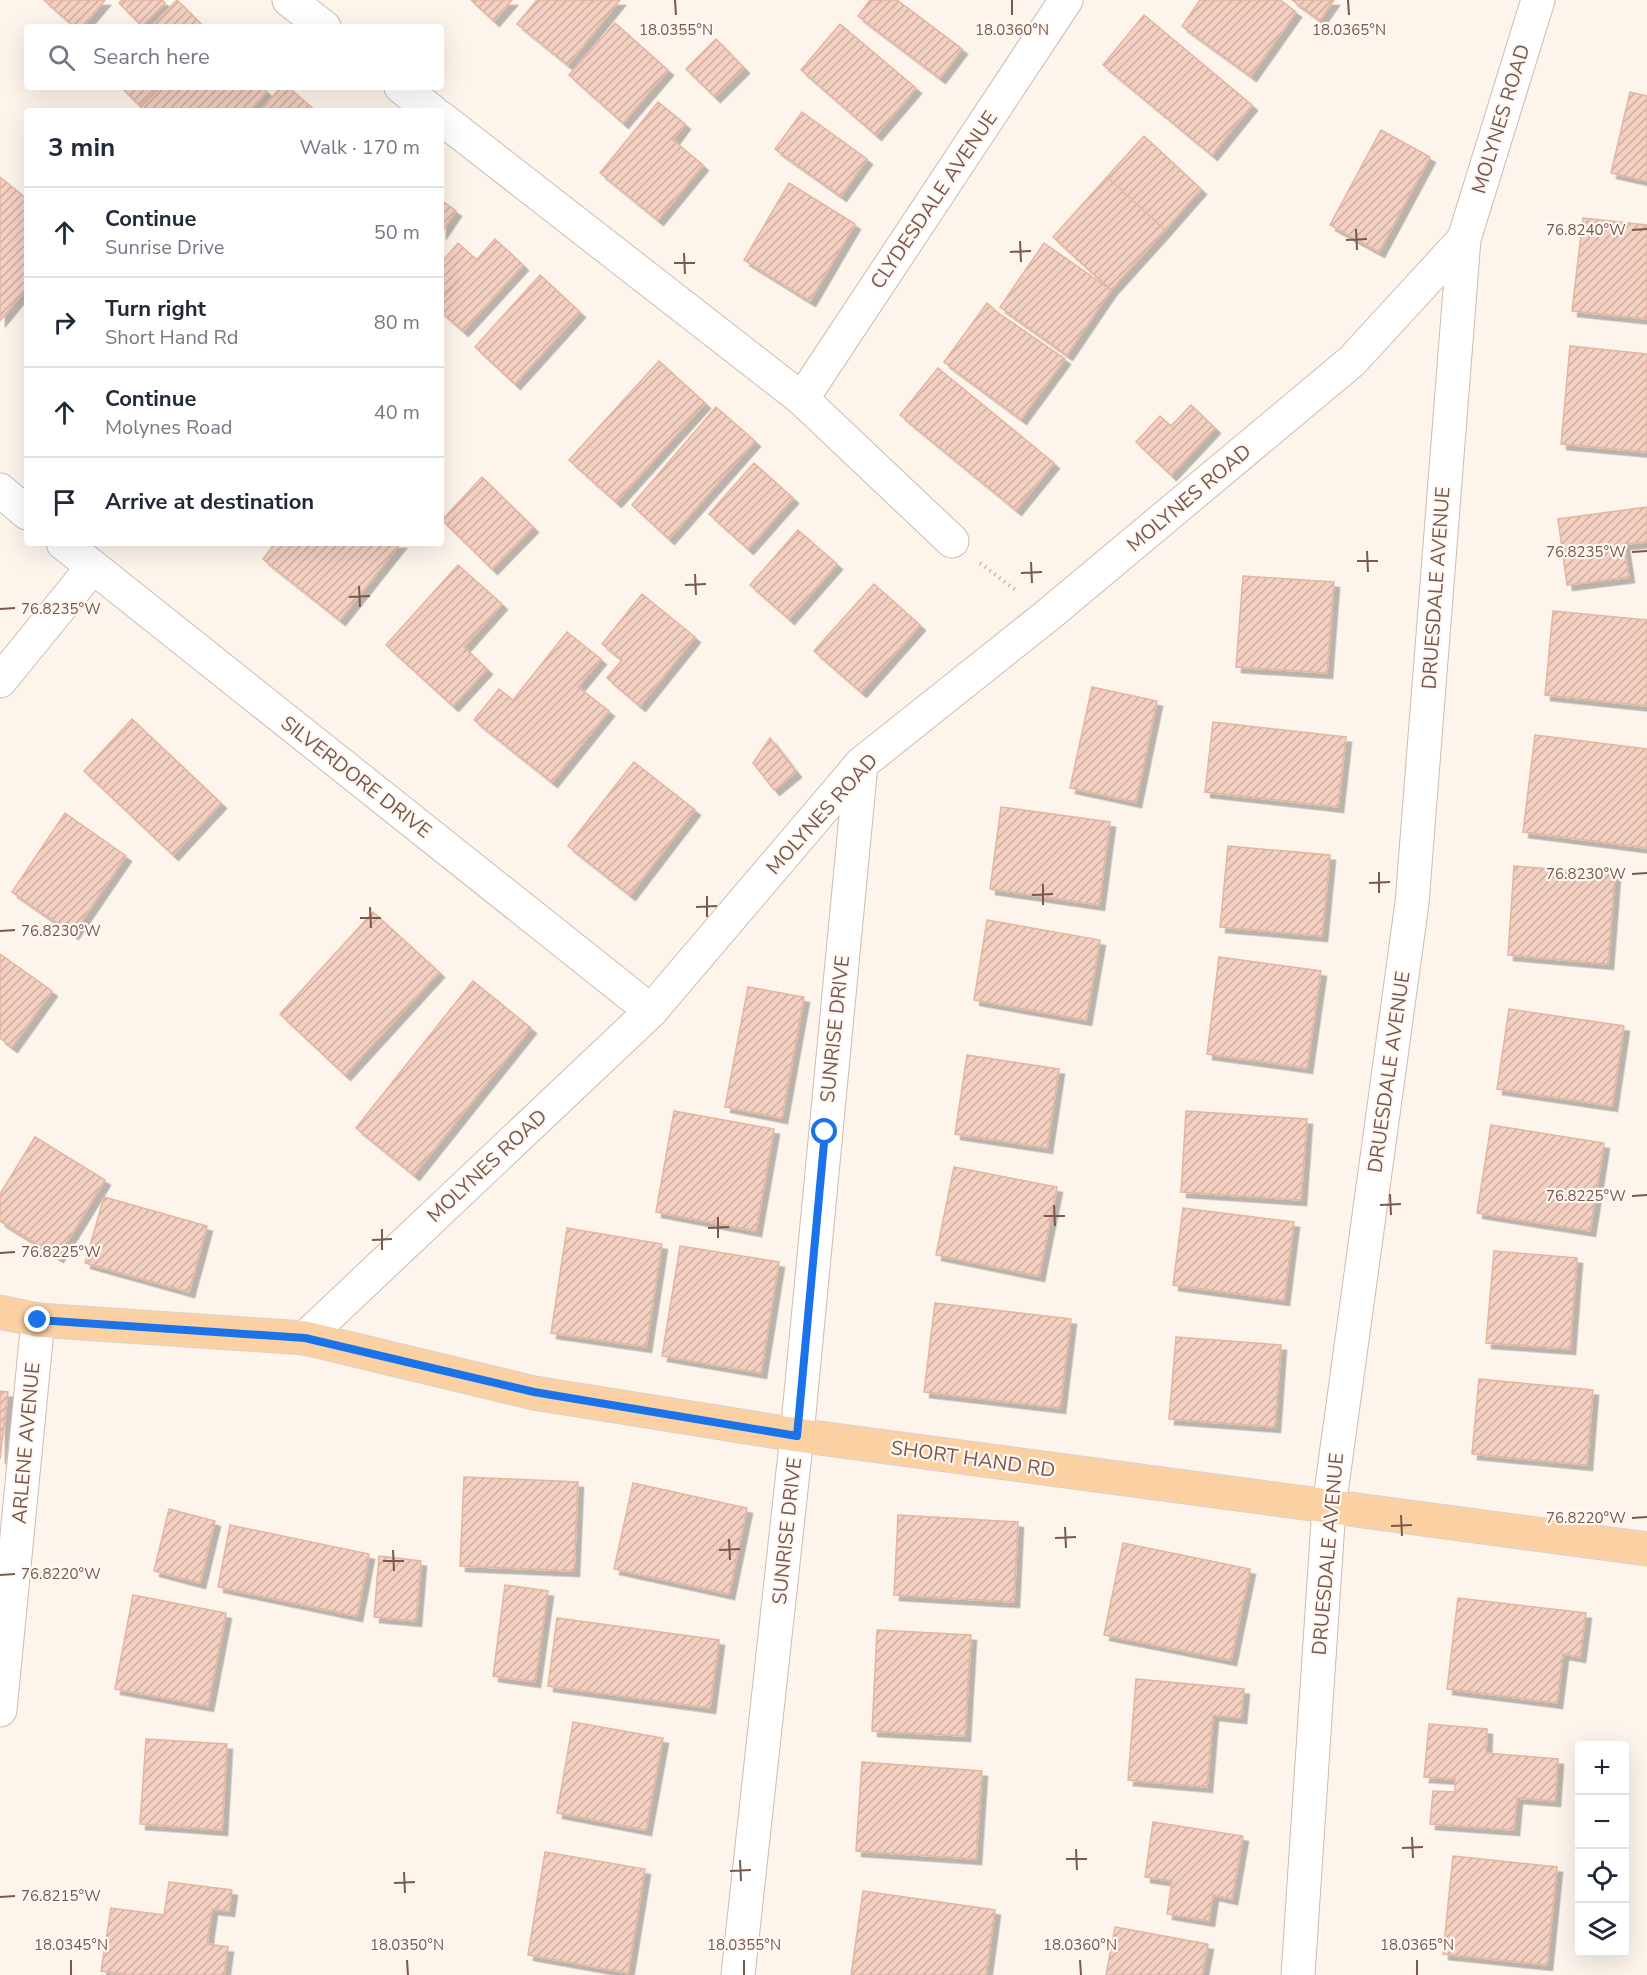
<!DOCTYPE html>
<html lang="en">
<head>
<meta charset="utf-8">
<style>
  body { margin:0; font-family:"Nunito Sans",sans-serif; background:#f2f2f3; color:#1f2937 }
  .controls { position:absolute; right:18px; bottom:18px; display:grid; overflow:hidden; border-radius:6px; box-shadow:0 6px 24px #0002 }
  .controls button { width:54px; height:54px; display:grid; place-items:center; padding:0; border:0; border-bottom:2px solid #e0e1e3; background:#fff; color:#1f2937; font:30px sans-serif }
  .stop { position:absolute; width:18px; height:18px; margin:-14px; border:4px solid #1a73e8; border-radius:50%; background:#fff }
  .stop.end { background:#1a73e8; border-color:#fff; box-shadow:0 2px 6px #0008 }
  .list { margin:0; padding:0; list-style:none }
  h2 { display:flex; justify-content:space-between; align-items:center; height:78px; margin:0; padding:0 24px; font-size:26px }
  h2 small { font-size:20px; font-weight:400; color:#747a83 }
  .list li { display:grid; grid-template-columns:39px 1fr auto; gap:18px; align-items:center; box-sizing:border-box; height:90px; padding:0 24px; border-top:2px solid #e0e1e3 }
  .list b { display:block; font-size:22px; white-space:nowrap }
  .list p { margin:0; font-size:20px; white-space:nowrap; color:#747a83 }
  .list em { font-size:20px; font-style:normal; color:#747a83 }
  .icon { flex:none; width:33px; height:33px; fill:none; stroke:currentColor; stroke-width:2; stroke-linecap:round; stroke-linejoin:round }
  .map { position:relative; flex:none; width:1647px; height:1975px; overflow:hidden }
  .search { position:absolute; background:#fff; box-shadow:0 6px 24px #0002; left:24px; top:24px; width:420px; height:66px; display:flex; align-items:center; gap:15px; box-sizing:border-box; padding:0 21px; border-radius:6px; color:#747a83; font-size:22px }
  .panel { position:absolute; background:#fff; box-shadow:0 6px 24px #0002; left:24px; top:108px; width:420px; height:438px; border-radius:6px }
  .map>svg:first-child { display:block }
</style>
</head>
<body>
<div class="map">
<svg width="1647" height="1975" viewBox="0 0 1647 1975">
  <defs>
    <pattern id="building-hatch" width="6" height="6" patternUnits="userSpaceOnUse" patternTransform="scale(1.5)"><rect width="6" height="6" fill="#f3d0c2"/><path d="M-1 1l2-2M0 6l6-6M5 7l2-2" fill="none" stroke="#caaca0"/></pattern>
    <filter id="shadow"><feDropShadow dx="5.5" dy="5.5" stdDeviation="0" flood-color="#0004"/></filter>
  </defs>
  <rect width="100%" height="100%" fill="#fdf4eb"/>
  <path fill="url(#building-hatch)" stroke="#e6b5a2" stroke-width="1.5" filter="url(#shadow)" d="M44,0h61l-23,27h-7z
    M122,0h40l3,3 -23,23 -23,-23z
    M177,0l27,27h-54z
    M471,0h41l-18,21z
    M537,0h83l-52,65 -51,-41z
    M870,0h27l65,49 -22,29 -82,-62z
    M1200,0h80l16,12 -45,64 -69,-50z
    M1292,0h42l-14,20z
    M1144,15l108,90 -40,50 -109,-90z
    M615,23l53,47 -45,53 -54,-48z
    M840,24l76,64 -40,47 -75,-65z
    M716,39l28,29 -29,29 -29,-28z
    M121,87h38l-19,19z
    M161,87h101l5,5 -18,19h-106l-3,-3z
    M281,87h7l28,24h-56z
    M1630,92l17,4v85l-36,-8z
    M658,102l27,22 -12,16 30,25 -45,55 -58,-47z
    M802,112l65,47 -26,37 -66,-47z
    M1381,130l49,27 -51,95 -49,-27z
    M1144,136l57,53 -36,41 -58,-53z
    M0,177l27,22v89l-27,33z
    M1107,177l58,53 -54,60 -58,-53z
    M789,183l66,41 -45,77 -66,-41z
    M441,200l15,11 -15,22z
    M1583,218l64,7v94l-75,-8z
    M495,239l28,26 -60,66 -22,-19v-12z
    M458,243l19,17 -36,40v-37z
    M1044,243l67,47 -44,65 -67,-48z
    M540,275l40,37 -65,72 -40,-37z
    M987,303l10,9 68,47 -44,60 -77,-57z
    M1570,346l77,8v98l-86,-8z
    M659,361l46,42 -89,99 -47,-42z
    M938,368l116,95 -38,47 -116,-95z
    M1191,405l24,23 -44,47 -35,-33 24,-26 11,10z
    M716,407l39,34 -86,98 -37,-34z
    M754,463l39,35 -45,51 -39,-35z
    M482,477l51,50 -41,42 -50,-49z
    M1647,507v35l-23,2 5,33 -62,8 -9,-66z
    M798,530l39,34 -48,55 -39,-34z
    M275,543h126l-61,77 -77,-61z
    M458,565l44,39 -38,43 23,22 -34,37 -67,-61z
    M1243,576l91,6 -7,91 -91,-6z
    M874,584l46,41 -59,67 -47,-41z
    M642,594l53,43 -55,69 -33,-28 15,-18 -20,-16z
    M1553,611l94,9v86l-102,-11z
    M567,632l34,27 -23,28 31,24 -57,71 -78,-62 25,-31 14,11z
    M1092,687l65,14 -21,101 -66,-14z
    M132,719l89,84 -48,52 -89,-84z
    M1213,722l133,15 -8,70 -133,-15z
    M1535,735l112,14v99l-124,-16z
    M770,738l26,34 -22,18 -21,-27z
    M634,762l61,48 -65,85 -62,-49z
    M1001,807l109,15 -11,83 -109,-16z
    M65,813l61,43 -53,78 -61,-42z
    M1228,846l102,9 -8,81 -102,-9z
    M1514,866l101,8 -7,90 -100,-9z
    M373,912l66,60 -94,103 -65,-61z
    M987,920l113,20 -14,80 -112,-20z
    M0,954l52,37 -40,56 -12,-9z
    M1219,957l102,14 -14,97 -100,-14z
    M473,981l58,47 -117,147 -58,-47z
    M748,987l56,10 -22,121 -57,-11z
    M1509,1009l115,17 -12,80 -115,-17z
    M967,1055l92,14 -12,79 -92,-14z
    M674,1111l100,18 -18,102 -100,-19z
    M1186,1111l121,8 -6,81 -120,-8z
    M1491,1125l113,18 -14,88 -113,-18z
    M35,1137l70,43 -47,77 -58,-36v-27z
    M954,1167l103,20 -18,89 -103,-21z
    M104,1197l103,29 -18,66 -104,-29z
    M1183,1208l111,14 -10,78 -111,-15z
    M567,1228l95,16 -16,103 -95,-14z
    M680,1246l99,16 -18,111 -99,-17z
    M1494,1251l83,7 -7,91 -84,-6z
    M935,1303l136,16 -11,89 -136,-16z
    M1176,1337l105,8 -6,82 -106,-8z
    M1479,1379l114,11 -6,75 -115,-11z
    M0,1391l8,1 -8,67z
    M464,1477l114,5 -4,89 -114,-5z
    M633,1483l114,25 -18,86 -115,-25z
    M169,1509l46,12 -15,62 -46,-12z
    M898,1515l120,7 -4,80 -120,-7z
    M230,1525l139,29 -12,62 -139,-29z
    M1123,1543l127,26 -19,91 -127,-25z
    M379,1556l42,5 -5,60 -42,-4z
    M505,1585l43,6 -13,91 -42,-6z
    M133,1595l93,18 -18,93 -93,-17z
    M1458,1598l128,15 -6,44 -17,-3 -6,49 -110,-14z
    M557,1618l162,22 -9,68 -162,-22z
    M877,1630l94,5 -6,101 -93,-5z
    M1136,1679l108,10 -3,29 -28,-3 -6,72 -79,-7z
    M573,1722l90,16 -17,92 -89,-17z
    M1429,1724l58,5 -1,24 72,6 -3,42 -38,-3 -3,32 -84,-6 3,-33 22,1v-13l-31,-2z
    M146,1739l81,5 -5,86 -82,-6z
    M862,1762l120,9 -6,88 -120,-8z
    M1153,1822l90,14 -11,63 -19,-4 -4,26 -42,-7 5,-33 -27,-4z
    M545,1852l100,17 -17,104 -100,-18z
    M1453,1856l104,11 -10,98 -104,-11z
    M169,1882l63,8 -3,21 -17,-2 -5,35 21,3 -4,28h-95l-28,-4 10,-63 53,7z
    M863,1891l132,19 -9,65h-135z
    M1115,1927l93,17 -6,31h-96z"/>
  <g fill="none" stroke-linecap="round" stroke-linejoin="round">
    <g stroke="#d0baaf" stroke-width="35">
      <path id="minor" d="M289,0l35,27
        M401,87l31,24
        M441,118l361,281 150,142
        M802,399l264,-399
        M0,490l27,23
        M63,543l588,468
        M0,681l92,-113
        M305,1338l346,-327 210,-247 187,-149 304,-254 112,-122 74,-239
        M0,1710l38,-390
        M738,1975l59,-540 64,-671
        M1298,1975l31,-468 83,-604 52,-664"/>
    </g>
    <g stroke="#d9d0cd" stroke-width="35">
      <path id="major" d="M0,1312l38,8 267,18 229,55 263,42 850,114"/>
    </g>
    <path stroke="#d9b3a4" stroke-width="4" stroke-dasharray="1.5 4.5" stroke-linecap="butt" d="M980,563l37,28"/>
    <use href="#minor" stroke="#fff" stroke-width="33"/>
    <use href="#major" stroke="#fbd1a4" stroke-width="33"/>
  </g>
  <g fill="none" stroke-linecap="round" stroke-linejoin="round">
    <path stroke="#1a73e8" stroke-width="8" d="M38,1320l267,18 229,54 263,44 28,-304"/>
  </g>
  <path fill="none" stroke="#79584d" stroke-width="2" d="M675,0l1,15M1012,0v15M1348,0l1,15M1356,229l1,21M1632,230l15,-1M1346,240l21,-1M1020,241l1,21M1010,252l21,-1M684,253l1,21M674,263h21M1367,551l1,21M1632,552l15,-1M1357,561h21M1031,562l1,21M1021,573l21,-1M695,574l1,21M685,585l21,-1M359,586l1,21M349,597l21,-1M0,609l15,-1M1379,872v21M1632,874l15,-1M1369,883l21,-1M1043,884v21M1032,895l21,-1M707,896v21M370,907l1,21M696,907l21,-1M360,918h21M0,931l15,-1M1390,1194l1,21M1632,1196l15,-1M1054,1205l1,21M1380,1205l21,-1M1044,1216h21M718,1217v21M708,1228l21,-1M382,1229v21M372,1240l20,-1M0,1253l15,-1M1401,1515l1,21M1632,1518l15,-1M1391,1526l21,-1M1065,1527l1,21M1055,1538l21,-1M729,1539l1,21M393,1550l1,21M719,1550l21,-1M383,1561h21M0,1575l15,-1M1412,1837l1,21M1402,1848l21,-1M1076,1849l1,21M1066,1859h21M740,1860l1,21M730,1871l21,-1M404,1872l1,21M394,1883l21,-1M0,1897l15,-1M71,1960v15M407,1960l1,15M744,1960v15M1080,1960l1,15M1417,1960v15"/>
  <g text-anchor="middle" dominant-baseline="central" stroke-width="4.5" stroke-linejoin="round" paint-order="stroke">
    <g font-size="20" fill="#79584d" stroke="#fff8f2">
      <text transform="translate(1501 119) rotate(-73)">MOLYNES ROAD</text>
      <text transform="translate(934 200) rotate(-56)">CLYDESDALE AVENUE</text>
      <text transform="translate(1189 498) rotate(-40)">MOLYNES ROAD</text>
      <text transform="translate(1436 588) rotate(-86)">DRUESDALE AVENUE</text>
      <text transform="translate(356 777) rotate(38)">SILVERDORE DRIVE</text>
      <text transform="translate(822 814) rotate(-48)">MOLYNES ROAD</text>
      <text transform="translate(835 1029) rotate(-84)">SUNRISE DRIVE</text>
      <text transform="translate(1389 1072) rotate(-82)">DRUESDALE AVENUE</text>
      <text transform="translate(487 1166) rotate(-43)">MOLYNES ROAD</text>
      <text transform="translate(26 1443) rotate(-85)">ARLENE AVENUE</text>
      <text transform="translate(973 1459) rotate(8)">SHORT HAND RD</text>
      <text transform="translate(787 1531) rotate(-84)">SUNRISE DRIVE</text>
      <text transform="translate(1328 1554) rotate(-85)">DRUESDALE AVENUE</text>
    </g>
  </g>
  <g font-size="15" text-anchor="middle" fill="#79584d" stroke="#fff8f2" stroke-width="4.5" stroke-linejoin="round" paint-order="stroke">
    <text x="676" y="35">18.0355°N</text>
    <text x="1012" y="35">18.0360°N</text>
    <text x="1349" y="35">18.0365°N</text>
    <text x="1586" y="235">76.8240°W</text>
    <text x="1586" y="557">76.8235°W</text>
    <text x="61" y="614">76.8235°W</text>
    <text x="1586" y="879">76.8230°W</text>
    <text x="61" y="936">76.8230°W</text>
    <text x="1586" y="1201">76.8225°W</text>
    <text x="61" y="1257">76.8225°W</text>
    <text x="1586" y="1523">76.8220°W</text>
    <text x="61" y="1579">76.8220°W</text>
    <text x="61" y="1901">76.8215°W</text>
    <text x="71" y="1950">18.0345°N</text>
    <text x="407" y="1950">18.0350°N</text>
    <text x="744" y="1950">18.0355°N</text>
    <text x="1080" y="1950">18.0360°N</text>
    <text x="1417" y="1950">18.0365°N</text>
  </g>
</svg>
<div class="controls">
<button>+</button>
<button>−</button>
<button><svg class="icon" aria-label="locate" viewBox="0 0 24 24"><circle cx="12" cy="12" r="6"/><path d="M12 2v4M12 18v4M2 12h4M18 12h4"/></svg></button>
<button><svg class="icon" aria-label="layers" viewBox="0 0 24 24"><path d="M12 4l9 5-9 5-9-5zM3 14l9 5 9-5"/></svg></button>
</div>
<div class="stop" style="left:825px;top:1132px"></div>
<div class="stop end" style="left:38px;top:1320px"></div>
<div class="search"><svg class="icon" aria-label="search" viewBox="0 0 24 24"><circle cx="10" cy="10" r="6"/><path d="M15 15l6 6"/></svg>Search here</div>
<section class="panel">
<h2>3 min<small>Walk · 170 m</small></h2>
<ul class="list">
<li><svg class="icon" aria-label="ahead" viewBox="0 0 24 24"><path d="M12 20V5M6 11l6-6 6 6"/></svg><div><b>Continue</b><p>Sunrise Drive</p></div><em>50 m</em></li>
<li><svg class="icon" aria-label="right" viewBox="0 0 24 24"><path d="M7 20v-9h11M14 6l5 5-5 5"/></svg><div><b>Turn right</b><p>Short Hand Rd</p></div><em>80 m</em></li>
<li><svg class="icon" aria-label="ahead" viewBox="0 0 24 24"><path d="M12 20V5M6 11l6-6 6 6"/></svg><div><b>Continue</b><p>Molynes Road</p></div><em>40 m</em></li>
<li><svg class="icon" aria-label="arrive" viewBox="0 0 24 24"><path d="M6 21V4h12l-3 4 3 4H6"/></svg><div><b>Arrive at destination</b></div></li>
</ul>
</section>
</div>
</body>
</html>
